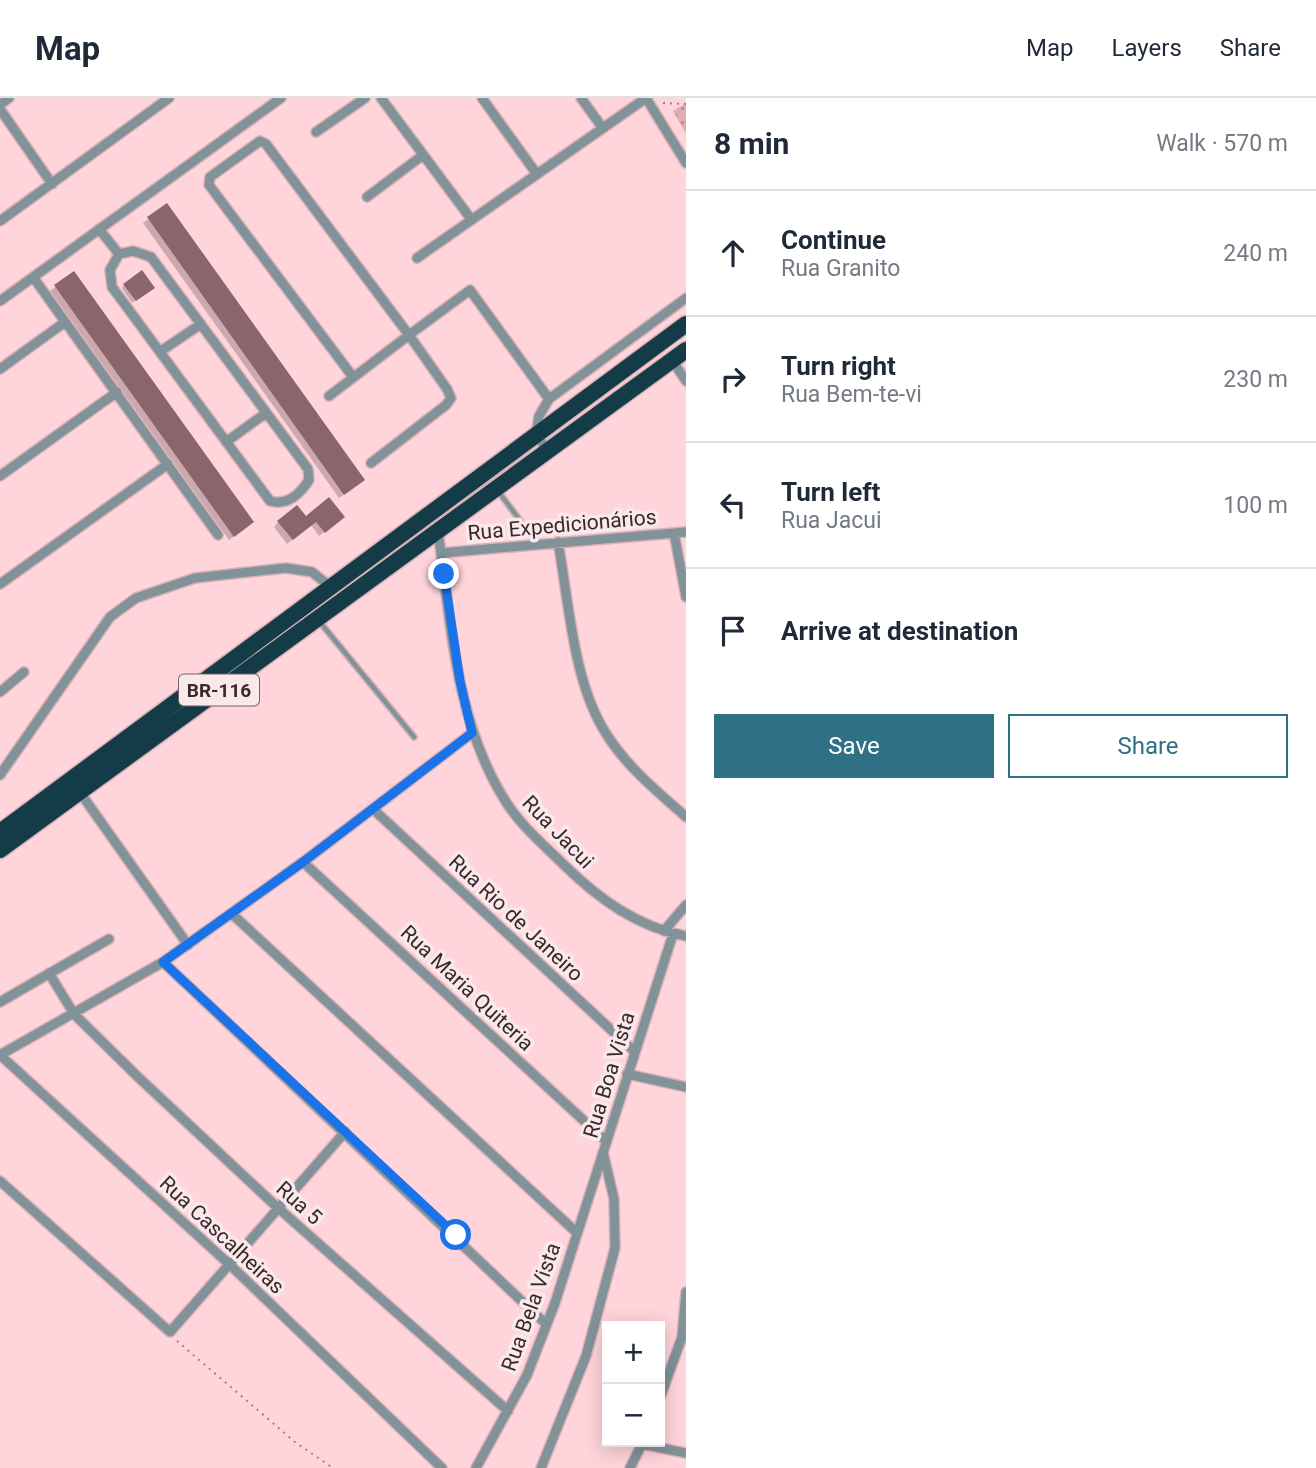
<!DOCTYPE html>
<html lang="en">
<head>
<meta charset="utf-8">
<style>
  body { margin:0; font-family:Roboto,sans-serif; background:#f2f2f3; color:#1f2937 }
  .controls { position:absolute; right:21px; bottom:21px; display:grid; overflow:hidden; border-radius:0px; box-shadow:0 4px 18px #0003 }
  .controls button { width:63px; height:63px; display:grid; place-items:center; padding:0; border:0; border-bottom:2px solid #e0e1e3; background:#fff; color:#1f2937; font:35px sans-serif }
  .stop { position:absolute; width:21px; height:21px; margin:-16px; border:5px solid #1a73e8; border-radius:50%; background:#fff }
  .stop.end { background:#1a73e8; border-color:#fff; box-shadow:0 2px 7px #0008 }
  .list { margin:0; padding:0; list-style:none }
  h2 { display:flex; justify-content:space-between; align-items:center; height:91px; margin:0; padding:0 28px; font-size:30px }
  h2 small { font-size:23px; font-weight:400; color:#747a83 }
  .list li { display:grid; grid-template-columns:46px 1fr auto; gap:21px; align-items:center; box-sizing:border-box; height:126px; padding:0 28px; border-top:2px solid #e0e1e3 }
  .list b { display:block; font-size:26px; white-space:nowrap }
  .list p { margin:0; font-size:23px; white-space:nowrap; color:#747a83 }
  .list em { font-size:23px; font-style:normal; color:#747a83 }
  .actions { display:flex; gap:14px; padding:21px 28px }
  .actions a { flex:1; padding:16px 0; border:2px solid #2f7084; border-radius:0px; text-align:center; font-size:24px; color:#2f7084 }
  .actions .main { background:#2f7084; color:#fff }
  .icon { flex:none; width:38px; height:38px; fill:none; stroke:currentColor; stroke-width:2; stroke-linecap:round; stroke-linejoin:round }
  .map { position:relative; flex:none; width:686px; height:1370px; overflow:hidden }
  header { display:flex; align-items:center; gap:42px; box-sizing:border-box; height:98px; padding:0 35px; background:#fff; border-bottom:2px solid #e0e1e3 }
  header strong { font-size:33px }
  nav { display:flex; gap:38px; margin-inline-start:auto; font-size:24px }
  main { display:flex }
  aside { flex:1; background:#fff }
  .map>svg:first-child { display:block }
</style>
</head>
<body>
<header>
<strong>Map</strong>
<nav><a>Map</a><a>Layers</a><a>Share</a></nav>
</header>
<main>
<div class="map">
<svg width="686" height="1370" viewBox="0 0 686 1370">
  <defs>
    <pattern id="park-dots" width="8" height="8" patternUnits="userSpaceOnUse" patternTransform="scale(1.75)"><rect width="8" height="8" fill="#e3abb4"/><path d="M2 2h.1M6 6h.1" fill="none" stroke="#b98b93" stroke-width="1.8" stroke-linecap="round"/></pattern>
  </defs>
  <rect width="100%" height="100%" fill="#ffd4da"/>
  <path fill="url(#park-dots)" d="M686,5v31l-13,-23z"/>
  <path fill="#0003" d="M167,107l192,279 -20,14 -196,-275z
    M74,175l174,253 -19,14 -179,-249z
    M124,187l26,6 -18,12 -10,-15z
    M305,420l33,3 -19,15 -8,-11 -24,19 -13,-17 4,-5z"/>
  <path fill="#8a656b" d="M167,105l198,277 -21,15 -197,-278z
    M142,172l13,18 -19,13 -13,-17z
    M74,173l180,251 -20,15 -180,-252z
    M329,399l16,20 -20,16 -9,-11 -23,18 -16,-19 20,-16 9,11z"/>
  <g fill="none" stroke-linecap="round" stroke-linejoin="round">
    <g stroke="#d8b2b7" stroke-width="8">
      <path id="lane" d="M498,393l39,52
        M319,523l95,116"/>
    </g>
    <g stroke="#d8b2b7" stroke-width="12">
      <path id="street" d="M381,0l90,121
        M482,0l54,75
        M581,0l21,29
        M646,0l40,65
        M0,7l9,-7
        M0,11l52,75
        M316,34l49,-34
        M367,99l56,-42
        M0,123l169,-123
        M99,131l20,25 -9,16 2,17 158,214c18,5 30,-7 39,-21l-1,-11 -157,-212 -18,-6 -14,3
        M417,160l229,-160
        M33,179l185,258
        M0,203l281,-203
        M161,253l40,-27
        M672,262l14,21
        M0,271l65,-47
        M353,279l-144,-192 1,-8 50,-36 6,3 143,191 61,-45 79,109
        M329,298l80,-61 38,54 4,9 -5,7 -75,58
        M226,344l40,-29
        M546,351l-10,-15 3,-18 10,-17 137,-101
        M0,378l117,-84
        M438,433c13,92 17,191 68,271 15,24 38,43 58,63 35,34 73,62 122,71
        M674,435l12,64
        M558,444c11,60 15,142 49,193 20,32 51,57 79,82
        M441,455l245,-21
        M0,486l168,-120
        M0,594l24,-20
        M0,677l110,-158 26,-19 59,-20 91,-10 26,4 20,16
        M79,693l109,154
        M373,711l262,243
        M303,764l303,279
        M232,816l344,318
        M664,833l22,-26
        M163,864l383,362
        M49,875l25,41 63,62 140,131 231,204
        M0,904l109,-63
        M0,957l229,209 213,204
        M0,957l163,-93 140,-100 169,-129
        M627,976l59,13
        M0,1083l170,151 175,-200
        M660,1300l22,-61 4,-45
        M642,1346l44,9
        M476,1370l51,-93 28,-72 118,-369
        M541,1370l45,-112 29,-108 -1,-49 -11,-47
        M630,1370l13,-26"/>
    </g>
    <g stroke="#d8b2b7" stroke-width="19">
      <path id="highway" d="M0,734l686,-508
        M0,752l686,-500"/>
    </g>
    <path stroke="#9f8185" stroke-width="2" stroke-dasharray="2 5" stroke-linecap="butt" d="M663,5l23,1
      M177,1243l118,101 38,26"/>
    <use href="#lane" stroke="#819298" stroke-width="4.5"/>
    <use href="#street" stroke="#819298" stroke-width="9"/>
    <use href="#highway" stroke="#133c48" stroke-width="16"/>
  </g>
  <g fill="none" stroke-linecap="round" stroke-linejoin="round">
    <path stroke="#1a73e8" stroke-width="9" d="M444,476l16,107 12,52 -169,129 -140,100 293,273"/>
  </g>
  <g text-anchor="middle" dominant-baseline="central" stroke-width="7" stroke-linejoin="round" paint-order="stroke">
    <rect fill="#fae9eb" stroke="#746365" stroke-width="2" x="179" y="576.5" width="80" height="31" rx="5"/>
    <g font-size="19" font-weight="bold" fill="#3a292c">
      <text x="219" y="592">BR-116</text>
    </g>
    <g font-size="21" fill="#3a292c" stroke="#fae9eb">
      <text transform="translate(562 427) rotate(-5)">Rua Expedicionários</text>
      <text transform="translate(558 734) rotate(46)">Rua Jacui</text>
      <text transform="translate(516 820) rotate(43)">Rua Rio de Janeiro</text>
      <text transform="translate(467 890) rotate(43)">Rua Maria Quiteria</text>
      <text transform="translate(609 977) rotate(-73)">Rua Boa Vista</text>
      <text transform="translate(299 1105) rotate(42)">Rua 5</text>
      <text transform="translate(222 1137) rotate(43)">Rua Cascalheiras</text>
      <text transform="translate(531 1209) rotate(-70)">Rua Bela Vista</text>
    </g>
  </g>
</svg>
<div class="controls">
<button>+</button>
<button>−</button>
</div>
<div class="stop" style="left:456px;top:1137px"></div>
<div class="stop end" style="left:444px;top:476px"></div>
</div>
<aside>
<h2>8 min<small>Walk · 570 m</small></h2>
<ul class="list">
<li><svg class="icon" aria-label="ahead" viewBox="0 0 24 24"><path d="M12 20V5M6 11l6-6 6 6"/></svg><div><b>Continue</b><p>Rua Granito</p></div><em>240 m</em></li>
<li><svg class="icon" aria-label="right" viewBox="0 0 24 24"><path d="M7 20v-9h11M14 6l5 5-5 5"/></svg><div><b>Turn right</b><p>Rua Bem-te-vi</p></div><em>230 m</em></li>
<li><svg class="icon" aria-label="left" viewBox="0 0 24 24"><path d="M17 20v-9H6M10 6l-5 5 5 5"/></svg><div><b>Turn left</b><p>Rua Jacui</p></div><em>100 m</em></li>
<li><svg class="icon" aria-label="arrive" viewBox="0 0 24 24"><path d="M6 21V4h12l-3 4 3 4H6"/></svg><div><b>Arrive at destination</b></div></li>
</ul>
<div class="actions"><a class="main">Save</a><a>Share</a></div>
</aside>
</main>
</body>
</html>
